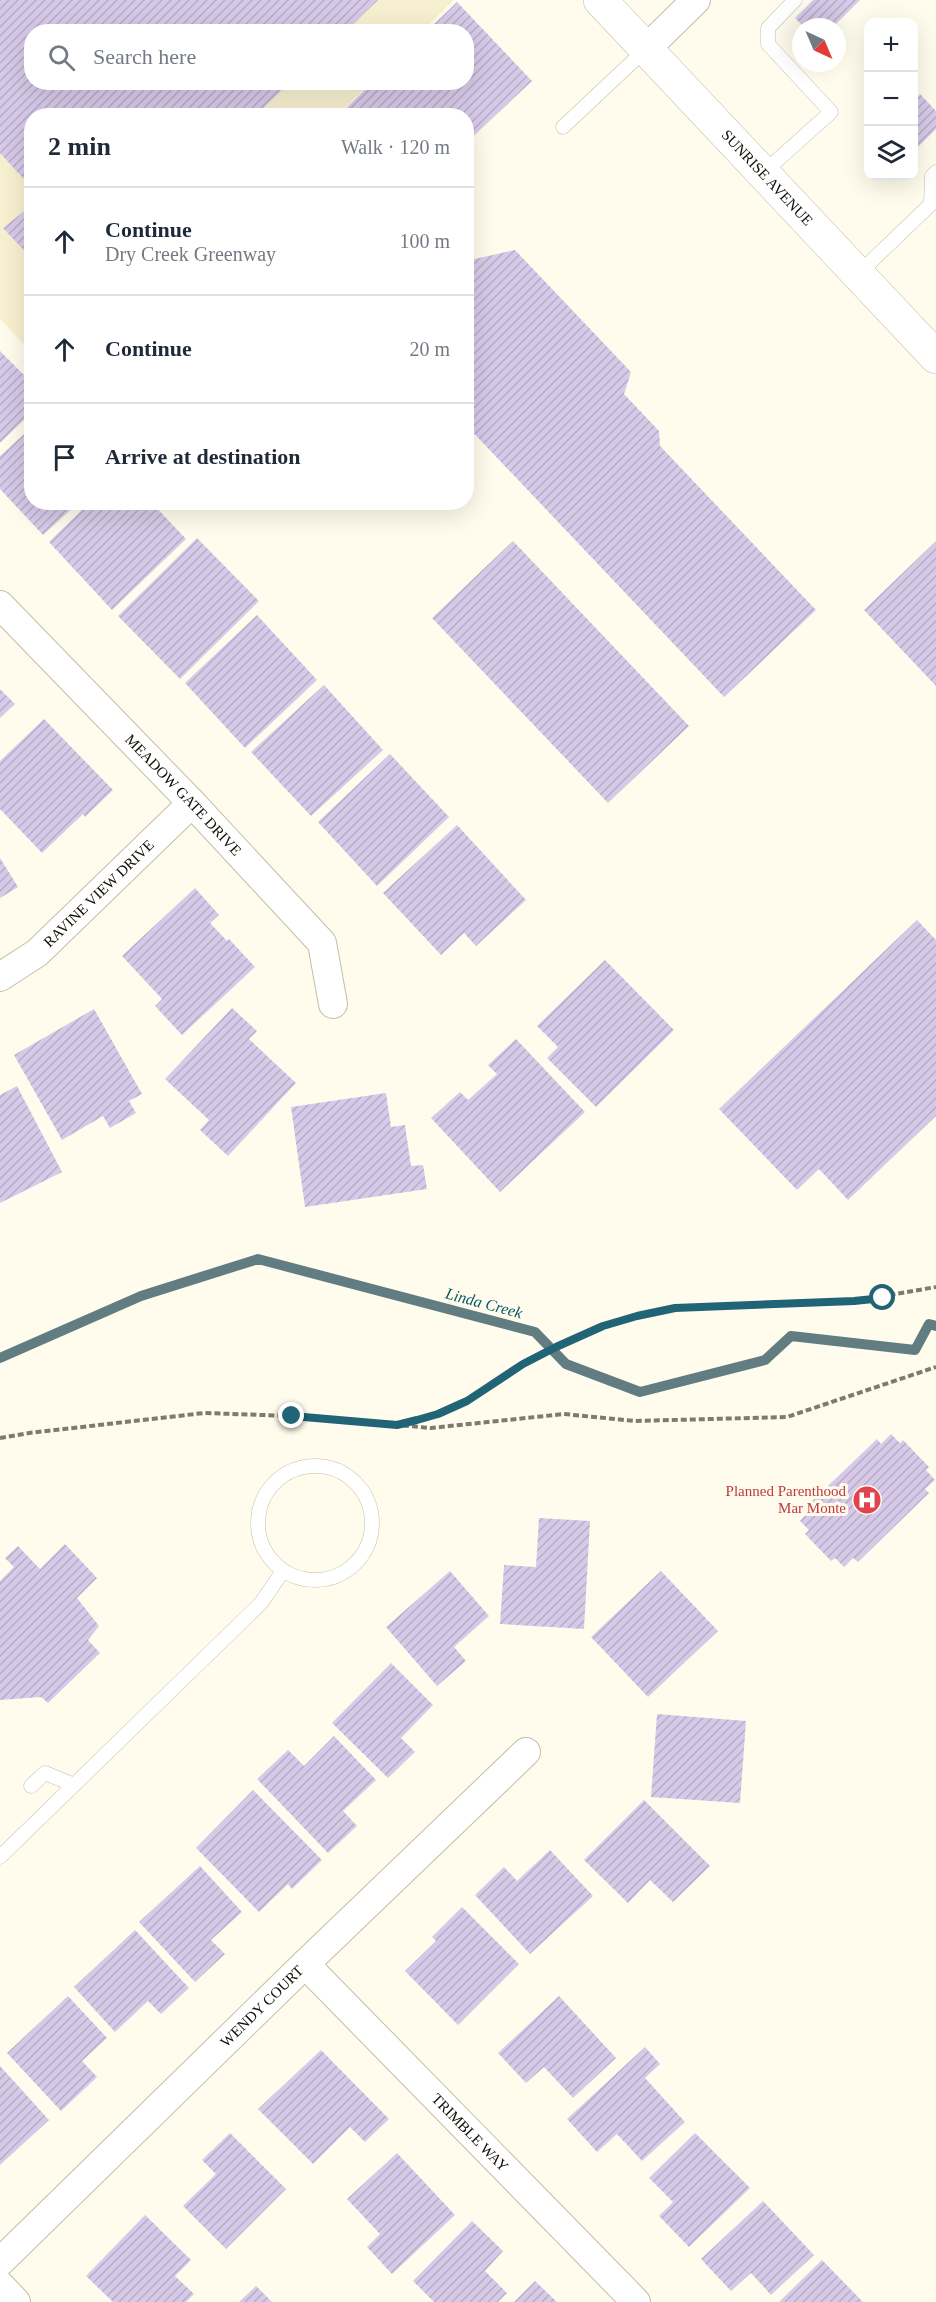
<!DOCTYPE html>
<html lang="en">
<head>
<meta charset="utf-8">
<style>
  body { margin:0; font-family:Georgia,serif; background:#f2f2f3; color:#1f2937 }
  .controls { position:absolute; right:18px; top:18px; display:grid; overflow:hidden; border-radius:12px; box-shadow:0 6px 24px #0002 }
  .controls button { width:54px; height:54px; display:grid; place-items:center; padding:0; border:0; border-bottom:2px solid #e0e1e3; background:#fff; color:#1f2937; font:30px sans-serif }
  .compass { position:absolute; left:792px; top:18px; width:54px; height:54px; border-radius:50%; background:#fff; box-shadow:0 6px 24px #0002; rotate:136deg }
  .stop { position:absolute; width:18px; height:18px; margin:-14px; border:4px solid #206476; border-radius:50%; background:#fff }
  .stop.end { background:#206476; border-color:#fff; box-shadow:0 2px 6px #0008 }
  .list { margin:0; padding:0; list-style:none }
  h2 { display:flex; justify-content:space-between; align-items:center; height:78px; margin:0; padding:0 24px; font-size:26px }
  h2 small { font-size:20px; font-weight:400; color:#747a83 }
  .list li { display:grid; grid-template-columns:39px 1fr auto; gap:18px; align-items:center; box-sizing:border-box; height:108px; padding:0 24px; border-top:2px solid #e0e1e3 }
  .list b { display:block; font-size:22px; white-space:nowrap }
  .list p { margin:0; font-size:20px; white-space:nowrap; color:#747a83 }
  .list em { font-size:20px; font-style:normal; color:#747a83 }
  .icon { flex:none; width:33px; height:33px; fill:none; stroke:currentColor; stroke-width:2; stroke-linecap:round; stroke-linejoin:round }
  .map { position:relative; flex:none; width:936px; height:2302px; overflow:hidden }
  .search { position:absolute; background:#fff; box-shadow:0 6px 24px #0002; left:24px; top:24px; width:450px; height:66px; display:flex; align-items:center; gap:15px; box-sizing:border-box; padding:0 21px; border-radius:24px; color:#747a83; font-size:22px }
  .panel { position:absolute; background:#fff; box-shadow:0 6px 24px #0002; left:24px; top:108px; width:450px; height:402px; border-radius:24px }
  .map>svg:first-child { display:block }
</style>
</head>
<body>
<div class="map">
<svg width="936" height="2302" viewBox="0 0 936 2302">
  <defs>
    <pattern id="building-hatch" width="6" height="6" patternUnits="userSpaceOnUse" patternTransform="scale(1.5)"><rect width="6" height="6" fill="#d7cae9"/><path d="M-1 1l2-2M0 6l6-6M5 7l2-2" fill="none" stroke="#b8acc6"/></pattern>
  </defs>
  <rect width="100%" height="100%" fill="#fffced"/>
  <path fill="#f7f0d0" d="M0,0h454l-32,31 -390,1v50l338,1 -33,32 -305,1 -1,236 -31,-33z"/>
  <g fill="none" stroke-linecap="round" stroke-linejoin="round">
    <path stroke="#627d82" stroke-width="10" d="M0,1358l141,-62 117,-37 277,73 31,32 74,28 125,-32 26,-24 124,14 14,-26 7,2"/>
  </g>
  <path fill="url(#building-hatch)" d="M0,0h378l-33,32h-313v50h258l-35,34h-223v72l-32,-35z
    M813,0h47l-27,27h-29l-9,-9z
    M457,2l75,79 -66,62v-27h-128l35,-34h93v-50h-40z
    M920,94l16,17v18l-22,22v-50z
    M32,205v54l-29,-31z
    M515,250l116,122 -7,22 35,37 1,15 156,164 -92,87 -258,-272v-164z
    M0,351l32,32v29l-32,31z
    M32,427v75h47l-36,33 -43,-46v-33z
    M90,502h61l35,37 -74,71 -63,-68z
    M197,538l62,63 -79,78 -62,-63z
    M513,541l176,185 -81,77 -176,-185z
    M936,541v145l-72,-76z
    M257,615l60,65 -72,68 -60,-65z
    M324,685l59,65 -72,66 -60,-64z
    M0,689l15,15 -15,14z
    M44,719l69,71 -28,27 -2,-3 -41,39 -42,-44v-48z
    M390,754l59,63 -72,69 -59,-64z
    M457,825l69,75 -50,46 -12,-13 -23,22 -58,-62z
    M0,858l18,29 -18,11z
    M195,888l24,27 -9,8 17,18 2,-2 26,28 -73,68 -27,-29 7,-7 -40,-43z
    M917,920l19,20v176l-88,84 -29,-31 -22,21 -78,-81z
    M605,960l69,70 -78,77 -49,-49 11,-11 -21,-21z
    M232,1008l25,23 -8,8 47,44 -68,73 -28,-26 9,-10 -44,-41z
    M94,1009l48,85 -13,7 7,12 -26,15 -7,-12 -41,24 -48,-85z
    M516,1039l69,73 -85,80 -69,-74 29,-26 8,8 29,-26 -9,-9z
    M17,1086l45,86 -62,31v-108z
    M386,1093l5,34 14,-2 6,41 12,-1 4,24 -122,18 -14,-100z
    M891,1434l9,9 3,-3 26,27 -3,3 9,10 -10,9 4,4 -71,69 -5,-4 -9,9 -9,-9 -4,3 -26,-27 4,-4 -9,-9 9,-10 -3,-4 71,-68 4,5z
    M539,1518l51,3 -6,108 -84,-5 4,-59 32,2z
    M65,1544l32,34 -20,20 22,28 -11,14 12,13 -52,50 -7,-6 -41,3v-119l14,-14 -9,-9 13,-12 22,23z
    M450,1571l39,45 -35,31 12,14 -29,25 -51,-59z
    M661,1571l57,60 -70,66 -57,-60z
    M391,1663l42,42 -32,33 14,14 -27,26 -56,-55z
    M657,1714l89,7 -6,82 -89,-6z
    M334,1736l42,44 -33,31 14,15 -29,27 -71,-74 31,-29 16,16z
    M253,1790l69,70 -30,29 -4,-5 -29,28 -63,-64z
    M644,1800l66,66 -37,36 -23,-22 -22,23 -44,-43z
    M550,1850l43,46 -63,58 -55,-59 29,-28 13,14z
    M200,1866l42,46 -31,28 14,14 -30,28 -56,-60z
    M462,1907l57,57 -61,61 -53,-54 31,-30 -4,-4z
    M135,1930l54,58 -28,26 -13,-13 -33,31 -41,-45z
    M68,1996l39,42 -25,23 15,16 -36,34 -54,-58z
    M559,1996l57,62 -43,40 -29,-31 -18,16 -28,-30z
    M645,2047l15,17 -15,14 40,44 -43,39 -25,-27 -20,18 -30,-33z
    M321,2050l68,69 -24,23 -15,-15 -37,37 -55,-55z
    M0,2066l49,54 -49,45z
    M230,2133l56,56 -60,60 -43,-43 33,-32 -14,-14z
    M695,2133l55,55 -61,59 -30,-31 14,-14 -24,-24z
    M397,2153l58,62 -63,59 -25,-27 13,-13 -33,-35z
    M763,2201l51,54 -43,40 -20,-22 -20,18 -30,-32z
    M145,2215l46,45 -16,16 19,18 -8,8h-73l-27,-26z
    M472,2221l31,30 -18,20 22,22 -9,9h-64l-21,-21z
    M822,2260l41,42h-84z
    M535,2281l22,21h-43z
    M256,2286l16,16h-33z"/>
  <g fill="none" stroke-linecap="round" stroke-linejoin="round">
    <g stroke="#c3bfa7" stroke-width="15">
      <path id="lane" d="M563,127l83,-78
        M763,173l68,-61 -63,-68v-16l27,-28
        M858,274l73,-70 1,-28 4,-4
        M258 1523a57 57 0 1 1 114 0a57 57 0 1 1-114 0Z
        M31,1786l14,-13 29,12
        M0,1857l261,-254 22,-32"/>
    </g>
    <g stroke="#c3bfa7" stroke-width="30">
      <g id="street">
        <path d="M646,49l50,-49"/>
        <path id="s1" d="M0,605l192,198 130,140 11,61"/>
        <path id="s2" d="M0,977l37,-24 155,-150"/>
        <path id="s3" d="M305,1964l331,338"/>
        <path id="s4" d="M0,2262l305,-298 221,-212"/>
        <path d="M0,2285l16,17"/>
      </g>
    </g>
    <g stroke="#c3bfa7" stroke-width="34">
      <g id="primary">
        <path id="s5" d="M600,0l336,357"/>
      </g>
    </g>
    <path stroke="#7d7a6f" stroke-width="4" stroke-dasharray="6 3" stroke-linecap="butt" d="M403,1423l35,-9 29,-13 56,-37 33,-17 46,-21 35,-10 38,-8 179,-7 82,-14
      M0,1438l29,-5 175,-20 88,3 139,12 133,-14 71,7 152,-4 149,-50"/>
    <use href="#lane" stroke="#fff" stroke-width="14"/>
    <use href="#street" stroke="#fff" stroke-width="28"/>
    <use href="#primary" stroke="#fff" stroke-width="33"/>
  </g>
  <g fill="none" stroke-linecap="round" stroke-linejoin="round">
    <path stroke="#206476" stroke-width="8" d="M292,1416l105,9 20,-5 21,-6 29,-13 56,-37 33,-17 47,-21 34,-10 38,-8 179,-7 29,-3"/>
  </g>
  <defs>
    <g id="hospital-disc" transform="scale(1.5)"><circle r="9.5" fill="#e0444e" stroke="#fffced"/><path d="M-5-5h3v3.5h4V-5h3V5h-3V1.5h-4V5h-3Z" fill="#fff"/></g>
  </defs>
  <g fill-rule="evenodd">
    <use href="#hospital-disc" x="867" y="1500"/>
  </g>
  <g text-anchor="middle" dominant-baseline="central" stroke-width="6" stroke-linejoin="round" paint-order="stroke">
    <g font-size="15" fill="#110f07" stroke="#fffced">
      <text stroke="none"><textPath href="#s5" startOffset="244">SUNRISE AVENUE</textPath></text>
      <text stroke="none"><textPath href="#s1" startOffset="264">MEADOW GATE DRIVE</textPath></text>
      <text stroke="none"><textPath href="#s2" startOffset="130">RAVINE VIEW DRIVE</textPath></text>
      <text stroke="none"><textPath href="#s4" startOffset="366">WENDY COURT</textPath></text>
      <text stroke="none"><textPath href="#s3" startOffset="236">TRIMBLE WAY</textPath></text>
    </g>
    <g font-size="15" fill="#be3a42" stroke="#fffced" text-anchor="end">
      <text x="846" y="1491">Planned Parenthood<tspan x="846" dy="17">Mar Monte</tspan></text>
    </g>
    <g font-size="16" font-style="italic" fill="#005868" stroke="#fffced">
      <text transform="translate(484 1303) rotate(15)">Linda Creek</text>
    </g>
  </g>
</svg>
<div class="controls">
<button>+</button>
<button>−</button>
<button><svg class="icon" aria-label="layers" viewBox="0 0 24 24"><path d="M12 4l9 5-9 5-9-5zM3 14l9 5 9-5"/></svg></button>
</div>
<svg class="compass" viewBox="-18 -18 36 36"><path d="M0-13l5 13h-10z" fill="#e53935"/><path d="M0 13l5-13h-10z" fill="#747a83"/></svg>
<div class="stop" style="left:883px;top:1298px"></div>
<div class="stop end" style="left:292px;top:1416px"></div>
<div class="search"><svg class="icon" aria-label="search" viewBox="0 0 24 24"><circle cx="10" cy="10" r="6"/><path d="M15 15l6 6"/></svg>Search here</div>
<section class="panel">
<h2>2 min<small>Walk · 120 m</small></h2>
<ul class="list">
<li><svg class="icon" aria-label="ahead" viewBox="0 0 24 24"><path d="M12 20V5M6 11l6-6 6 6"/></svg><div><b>Continue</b><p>Dry Creek Greenway</p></div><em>100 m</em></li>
<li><svg class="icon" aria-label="ahead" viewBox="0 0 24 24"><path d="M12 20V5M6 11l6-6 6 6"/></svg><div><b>Continue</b></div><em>20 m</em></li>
<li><svg class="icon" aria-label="arrive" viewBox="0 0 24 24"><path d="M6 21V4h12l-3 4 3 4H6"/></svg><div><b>Arrive at destination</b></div></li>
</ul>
</section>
</div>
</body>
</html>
